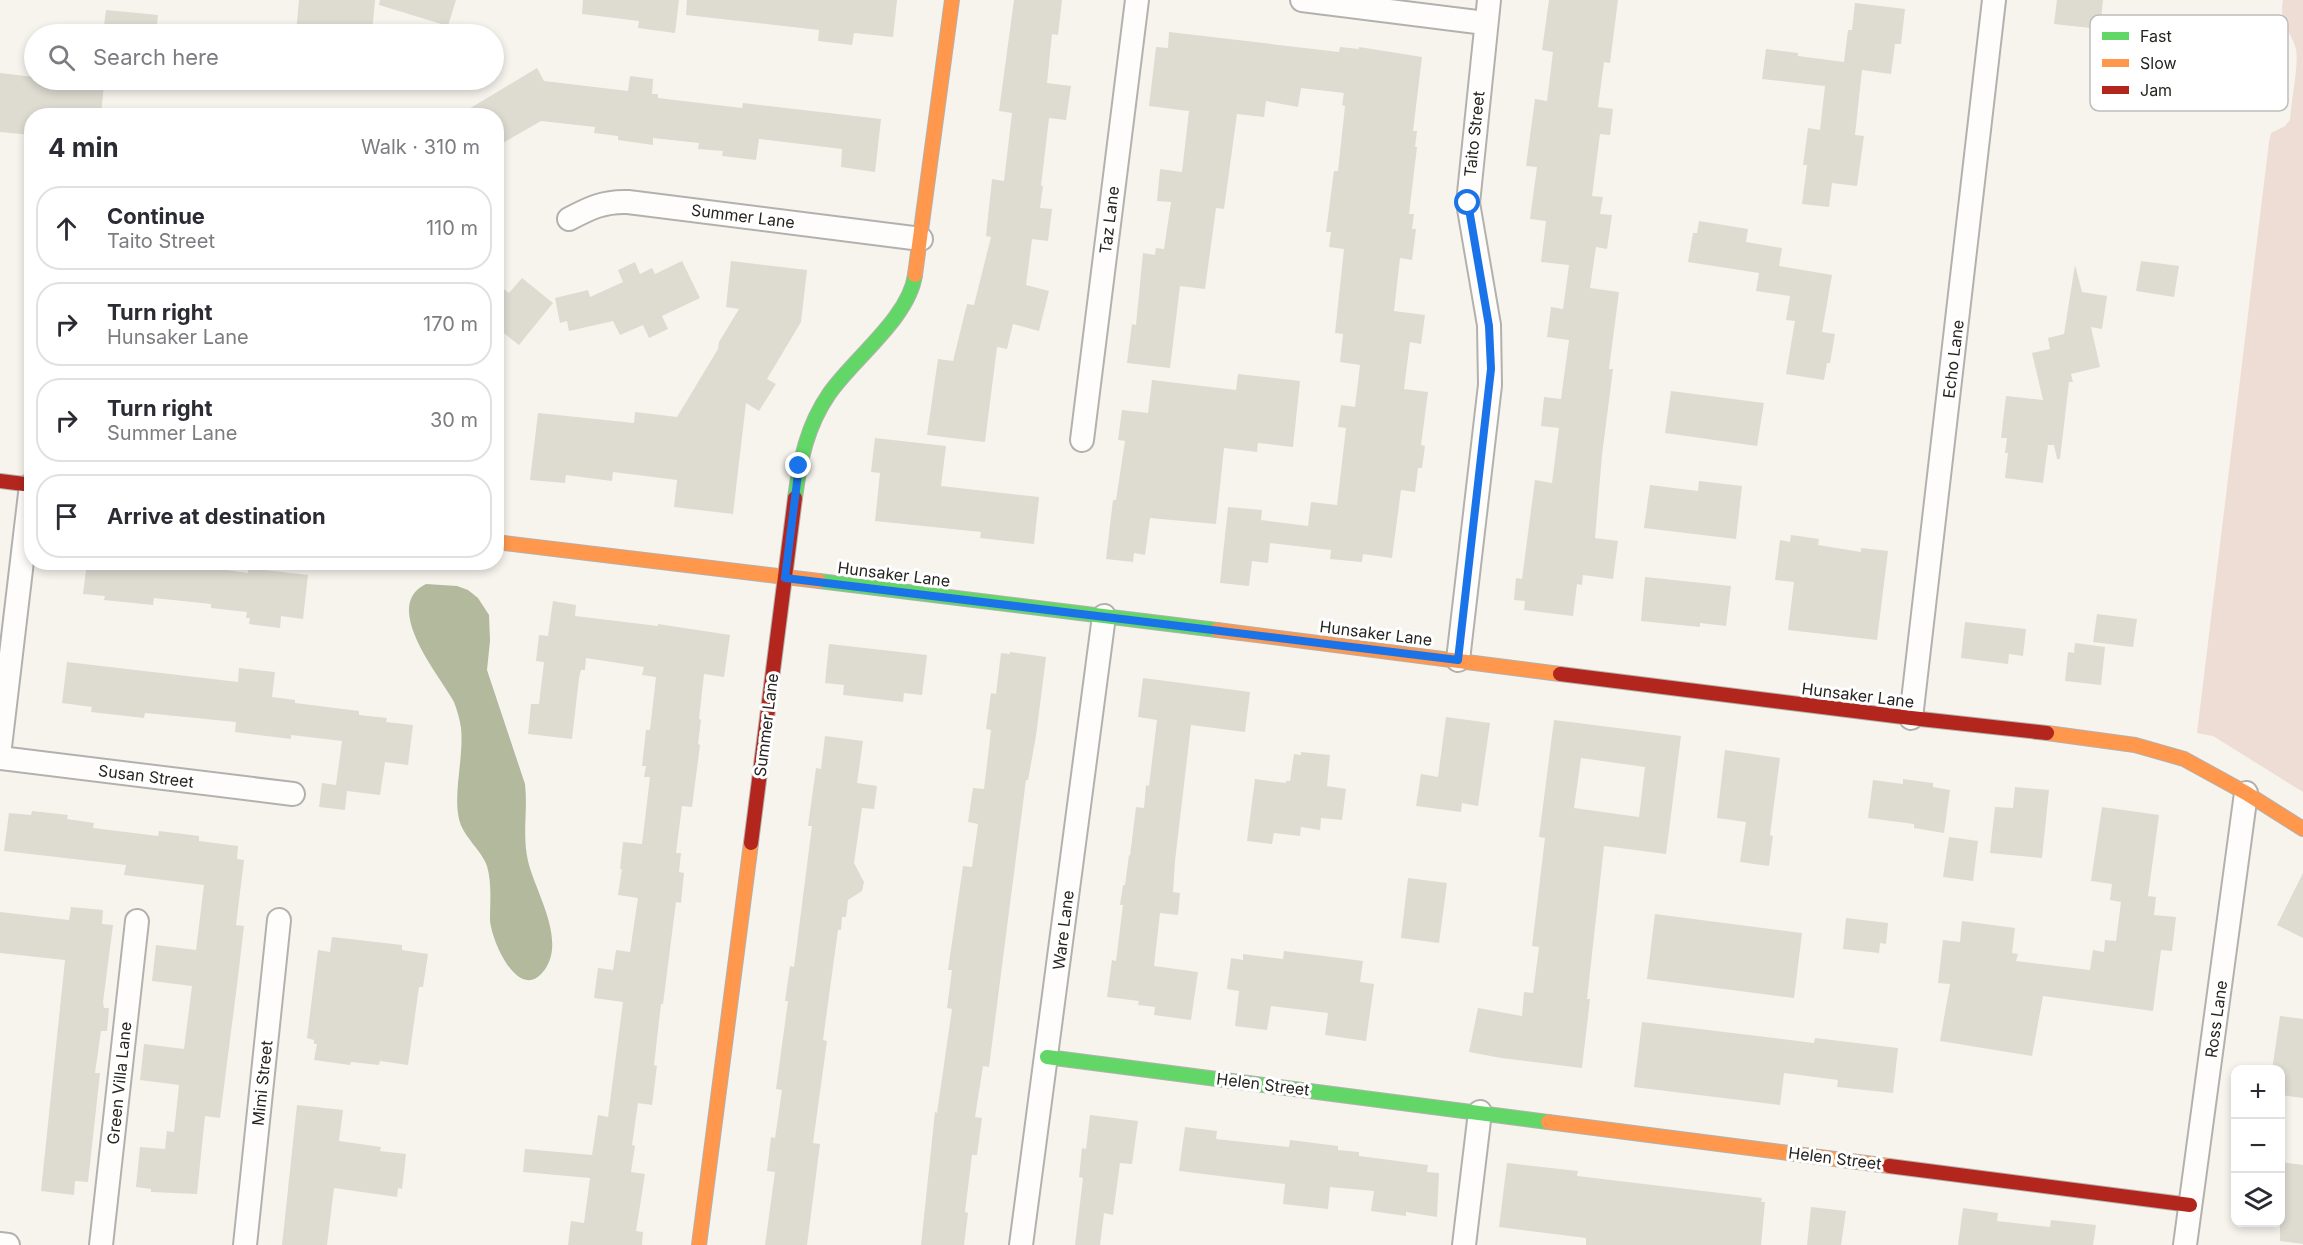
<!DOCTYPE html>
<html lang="en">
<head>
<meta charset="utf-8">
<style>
  body { margin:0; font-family:Inter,sans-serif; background:#f2f2f3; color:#2b2b33 }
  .controls { position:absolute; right:18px; bottom:18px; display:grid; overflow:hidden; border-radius:12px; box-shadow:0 3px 9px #0003 }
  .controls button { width:54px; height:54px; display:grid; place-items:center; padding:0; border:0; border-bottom:2px solid #e1e1e2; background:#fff; color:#2b2b33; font:30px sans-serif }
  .stop { position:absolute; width:18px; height:18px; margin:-14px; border:4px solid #1a73e8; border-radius:50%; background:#fff }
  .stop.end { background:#1a73e8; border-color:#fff; box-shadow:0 2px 6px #0008 }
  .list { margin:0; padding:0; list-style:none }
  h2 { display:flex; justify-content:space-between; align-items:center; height:78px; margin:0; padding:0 24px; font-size:26px }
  h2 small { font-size:20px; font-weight:400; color:#7c7c81 }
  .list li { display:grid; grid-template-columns:39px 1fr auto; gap:18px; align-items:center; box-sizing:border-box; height:84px; margin:0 12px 12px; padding:0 12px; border:2px solid #e1e1e2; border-radius:24px }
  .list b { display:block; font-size:22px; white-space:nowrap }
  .list p { margin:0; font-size:20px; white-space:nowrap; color:#7c7c81 }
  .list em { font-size:20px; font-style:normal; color:#7c7c81 }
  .icon { flex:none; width:33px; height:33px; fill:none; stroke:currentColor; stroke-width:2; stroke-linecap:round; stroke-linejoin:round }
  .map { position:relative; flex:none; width:2303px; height:1245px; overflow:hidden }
  .search { position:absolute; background:#fff; box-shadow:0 3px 9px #0003; left:24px; top:24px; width:480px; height:66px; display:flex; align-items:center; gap:15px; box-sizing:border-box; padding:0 21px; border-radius:33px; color:#7c7c81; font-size:22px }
  .panel { position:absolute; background:#fff; box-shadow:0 3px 9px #0003; left:24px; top:108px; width:480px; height:462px; border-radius:24px }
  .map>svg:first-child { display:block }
</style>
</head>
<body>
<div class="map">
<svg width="2303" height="1245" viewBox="0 0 2303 1245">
  <rect width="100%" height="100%" fill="#f7f4ee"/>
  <path fill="#eeddd5" d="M2283,0h20v792l-90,-56 -16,-3 72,-591 2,-9 14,-7 5,-6c1,-17 9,-57 6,-71 -6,-20 -17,-25 -13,-49z"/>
  <path fill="#b2b99d" d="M426,584l31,2 11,4 10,8 11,17 1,26 -3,29 38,114c3,26 -3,51 3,77 7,31 41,82 14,112 -25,28 -51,-34 -52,-53 0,-17 2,-37 -3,-54 -6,-17 -24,-29 -28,-47 -6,-26 5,-62 2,-91 -1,-8 -4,-18 -7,-26 -14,-26 -74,-96 -28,-118z"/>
  <path fill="#dedbd1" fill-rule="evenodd" d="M299,0h76l-3,34h-76z
    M380,0h76l-8,26 -69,-21z
    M583,0h96l-4,33 -37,-5 1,-7 -57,-7z
    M687,0h210l-4,37 -39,-4 -2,12 -34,-4 1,-11 -133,-15z
    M1014,0h48l-4,35 -6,-1 -5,49 24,3 -5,34 -17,-2 -8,68h2l-3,22 12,1 -4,32 -16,-2 -6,46 23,6 -10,40 -26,-7 -6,25 -10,-2 -12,95 -58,-7 11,-76 15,2 14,-57 7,1 17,-68 -5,-1 6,-57 12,2 8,-68 -13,-2z
    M1549,0h69l-8,63 -6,-1 -6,45 15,2 -3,26 -10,-1 -8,62 11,1 -3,17 12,1 -5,34 -11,-2 -6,41 29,4 -10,77h4l-11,86 -7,83 23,3 -5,38 -30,-4 -1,10 -5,-1 -4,32 -49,-6 1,-9 -11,-1 2,-22 6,1 13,-99 17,3 7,-55 -18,-2 3,-29 17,2 8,-59 -22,-3 4,-30 12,2 6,-44 -28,-3 5,-41 -16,-2 7,-52 -11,-1 9,-67 12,2 6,-49 -11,-2z
    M2057,0h46l-3,29 -46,-5z
    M1855,3l50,6 -4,35h-6l-4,30 -29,-4 -7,65 9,1 -7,50 -25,-3 -3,24 -27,-3 5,-39h-4l5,-37 12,2 5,-44 -63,-7 4,-30 32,4v3l46,6 4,-32h4z
    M106,10l52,5 -2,19h-53z
    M1169,32l170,20 1,-5 19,2v-2l63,10 -9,74h4l-2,16h2l-8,67h5l-2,15h4l-4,31 -12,-2 -6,53 31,4 -4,29 -11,-2 -6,47 24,3 -7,53 4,1 -3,22h-4l-3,24 -14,-2 -9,68 -29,-4 -1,8 -32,-3 1,-9 -61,-7 -2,20 -16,-2 -3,25 -29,-3 8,-76 34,3 -1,10 47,6 3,-24 26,3 9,-77 -8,-1 3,-22 14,2 5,-42 -20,-3 3,-28 -8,-1 9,-84 -15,-2 2,-15h-5l8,-61h4l7,-65 -3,-1 2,-12 -43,-5 -3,19 -32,-6 -2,16 -27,-3 -13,95 -8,-1 -11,81 -25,-3 -10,82 -43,-5 5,-39 4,1 7,-72 12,2 1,-7 8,1 7,-47 -14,-1 3,-32 22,3 7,-61 -40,-5 7,-59 12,1z
    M537,68l7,13 84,10 2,-15 23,3 -1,15h6v4l84,10 1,-5 138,16 -6,53 -34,-5 1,-18 -83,-10 -3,21 -34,-4 1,-5 -25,-2 1,-6 -46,-5v7l-35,-5v-4l-24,-3 1,-6 -54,-6 -45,26v-31h-39z
    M0,73l34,4v3h26l44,4 -3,32h-69v19l-32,-3z
    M1699,221l49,8 -2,13 36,6 -3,18 53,9 -10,57 13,2 -5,29h-3l-3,17 -38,-6 9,-53 -9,-1 4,-24 -34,-5 3,-18 -71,-11 5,-29h4z
    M682,261l18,37 -38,18 6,13 -19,9 -6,-13 -23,10 -7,-14 -44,10 -2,-10 -7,2 -5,-25 33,-8 2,7 33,-15 -5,-12 17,-8 5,12 12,-6 3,6z
    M731,261l76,9 -6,52 -34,57 9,5 -17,27 -13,-8 -13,111 -59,-7 3,-27 -64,-8 -1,9 -46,-6 -1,8 -35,-3 8,-67 96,10 1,-11 42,5 41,-68 1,-7 20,-33 -13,-2z
    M2141,261l38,5 -5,31 -38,-6z
    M2075,265l7,27 25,4 -5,33 -11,-2 9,40 -29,7 2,8h-4l-9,77h-3l-3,-14h-6l-5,38 -38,-5 3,-25h-3l2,-15h-6l5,-42 37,4 -11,-47 18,-4 -2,-11 16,-4z
    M522,278l31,25 -34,42 -23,-18v-44l13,10z
    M1238,374l62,7 -7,66 -35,-4 -1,9 -33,-4 -8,76 -66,-6 -5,37 -11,-2 -1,9 -27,-3 7,-59h3l9,-59 -7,-1 4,-30 26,3 4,-33 84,10z
    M1671,391l93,12 -7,43 -92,-13z
    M875,438l71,8 -5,40 98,11 -5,47 -54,-6 1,-6 -106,-11 5,-48 -9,-1z
    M1699,481l43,5 -6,53 -92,-11 6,-43 48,6z
    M1791,535l28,4 -1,6 43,7v-4l27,3 -11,89 -89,-10 6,-48 -19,-2 5,-40 10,2z
    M87,562h81l80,11v-5l60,7 -5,44 -22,-3 -1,12 -31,-4 1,-6h-4l1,-6 -36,-4v-4l-57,-6 -1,7 -49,-5 1,-4 -22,-2z
    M1645,577l86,9 -5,40 -26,-3v4l-59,-6z
    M553,601l23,4 -1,11 83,10v-2l72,11 -6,42 -20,-3 -5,45 2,1 -3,24 2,1 -8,62 -10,-1 -6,47h5l-2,19 5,1 -3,30 -5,-1 -13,102h-2l-7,61 3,1 -5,39 -14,-2 -6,42 3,1 -4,26 14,2 -9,57 7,1 -1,13h-74l3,-24 13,2 6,-45 -67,-6 2,-23 67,6 6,-40 10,2 15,-115 -29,-4 4,-30 15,2 3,-20 14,2 8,-54 -20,-3 4,-26h-2l3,-27 19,2 8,-67h-6l2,-11h-4l4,-36h4l6,-53 -14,-2 2,-8 -58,-9 -1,12h-4l-2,8 -7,61 -44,-5 3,-30h8l5,-42 -8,-1 3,-26 9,1z
    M2097,614l40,5 -4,28 -40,-5z
    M1965,622l61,7 -3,27 -14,-2 -1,10 -47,-6z
    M2075,643l30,4 -4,38 -36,-4 3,-29 6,1z
    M829,644l98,11 -5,40 -18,-2 -1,9 -60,-7 1,-10 -19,-2z
    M1010,652l36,5 -10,79 -8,44h-2l-37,287 -6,-1 -8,51 7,1 -5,37h-5l-7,57 3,1 -4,32h-43l14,-133 2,1 15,-104 -5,-1 5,-38h-4l15,-104 9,1 6,-43 -10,-2 5,-34 11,1 7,-59 -5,-1 5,-36 5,1 5,-41 9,1z
    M67,662l171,20 1,-14 36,4 -3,25 23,3v3l64,8v4l28,3 -1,4 27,3 -5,40 -23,-3 -5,33 -33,-4 -2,19 -26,-3 3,-24 14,2 6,-44 -51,-6v4l-56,-7 1,-10 -91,-9 -1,5 -53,-6 1,-5 -30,-4z
    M1143,678l107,14 -5,40 -54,-7 -16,136 -2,31 7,1 -2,22 -18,-2 -6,53 44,6 -7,48 -37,-5 1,-8 -17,-2 1,-4 -32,-4 5,-37 4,1 7,-56h-3l3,-20h2l4,-30 1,1 6,-49 8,1 2,-23 3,1 8,-66 -19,-3z
    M1446,717l44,6 -12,83 -16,-3 -1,9 -45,-6 5,-32 17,3z
    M1554,720l127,16 -15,118 -62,-8 -17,153h3l-8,69 -81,-10 -32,-6 9,-44 44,8 2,-24 9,1 6,-46 -7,-1 13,-108 -6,-1zM1581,758l64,9 -6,50 -65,-9z
    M825,736l38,5 -6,42 20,3 -3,23 -12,-1 -8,55 10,19 -2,9 -14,9 -2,17h-4l-1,13h-3l-15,110 4,1 -14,102 7,1 -13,101h-42l10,-73 -8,-1 4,-34 4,1 7,-48 -6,-1 12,-88h-3l5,-35 4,1 18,-141h-4l8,-58 5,1z
    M1725,750l55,8 -10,77 3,1 -4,30 -29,-4 6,-40 -29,-4z
    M1301,752l29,3 -3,31 19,3 -4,31 -21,-2 -1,12 -19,-3 -1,9 -26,-3 -2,11 -25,-3 8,-62 31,4v-2h4l4,-27 7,1z
    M1903,779l30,4v4l17,3 -6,43 -30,-5v-4l-46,-6 5,-38 30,4z
    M2015,787l34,3 -7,68 -52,-5 5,-46 18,1z
    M2102,807l57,8 -11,81 8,1 -2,18 22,2 -4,34 -11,-1 -8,61 -110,-15 -11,60 -92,-15 10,-57 -12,-1 5,-43 17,2 2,-21 53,7 -3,25 6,1 -2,7 74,9 3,-20 11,2 1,-12 11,1 5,-39 -11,-2 2,-16 -21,-3z
    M32,811l36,4 -1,4 27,4 -1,5 65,8 1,-5 40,5v5l39,5 -1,13 7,1 -8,65 8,1 -6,51 -18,141 -15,-2 -8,78 -46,-2v-3l-15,-2 4,-40 25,2 2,-18 7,1 5,-47 -39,-5 4,-36 40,5 8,-63 -40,-5 4,-36 40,5 8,-65 -80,-10 2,-10 -122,-14 5,-38 22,2z
    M1949,837l29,4 -5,40 -30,-4z
    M2303,873v65l-26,-13z
    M1408,878l39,5 -8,60 -38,-5z
    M71,907l32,3 -1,14 11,1 -10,77 1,6h5l-2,23h-6l-6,42h5l-12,109 -13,-1 -1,14 -33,-4 24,-231 -65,-7v-41l69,8z
    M1655,914l147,19 -8,65 -147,-19z
    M1846,918l42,5 -2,21 -6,-1 -1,10 -36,-4z
    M332,937l70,8v5l26,4 -5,33h-4l-11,78 -28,-4 -1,4 -28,-3 -1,3 -36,-5 3,-16h-3v-4l-7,-2 11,-88 12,2z
    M1284,951l79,10 -3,21 14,2 -8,57 -41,-6 3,-22 -57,-7 -4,24 -32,-4 4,-35 -12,-2 4,-31 12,2v-6l40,5z
    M2280,1016l23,3v79l-23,-3v-25h-8z
    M1642,1022l172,21 1,-5 83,10 -5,45 -56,-6 1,-7 -54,-7 -4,32 -146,-18z
    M297,1105l46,5 -4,31 42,6 -1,4 26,3 -4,35 -4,-1 -1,9 -63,-9 -7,57h-45z
    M1090,1115l48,6 -6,43 -12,-1 -7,52 -9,-2 -4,32h-25l8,-67 -4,-1 3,-29 4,1z
    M1185,1127l32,4 -1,8 73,8 1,-7 48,6v4l21,2v4l69,9 -1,7 12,1 -2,44 -31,-5v4l-35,-5 3,-20 -44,-4 -2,22 -45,-5 2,-20 -106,-13z
    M2280,1162l23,3v79l-23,-3z
    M1507,1163l71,8 -1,5 185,22 -1,4h4l-4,43h-175v-7l-87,-11z
    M1811,1207l35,4 -5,34h-34z
    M1963,1208l35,5 -1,8 53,6 1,-7 45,5 -3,20h-135z"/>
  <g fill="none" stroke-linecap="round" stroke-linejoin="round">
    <g stroke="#b3b1ad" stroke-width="26">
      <path id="street" d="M1302,0l183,23
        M569,219c21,-11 35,-18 59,-17l293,37
        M1082,440l55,-440
        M1458,660l32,-275 -1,-60 -21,-122 21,-203
        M1911,718l83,-718
        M0,747l31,-262
        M0,758l293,36
        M0,1244l8,1
        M101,1245l36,-324
        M245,1245l34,-325
        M1021,1245l83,-629
        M1464,1245l16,-133
        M2185,1245l61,-452"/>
    </g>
    <g stroke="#b3b1ad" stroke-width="16">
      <path id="fast" d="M795,498c5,-38 12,-72 34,-104 24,-35 80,-76 86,-119
        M819,581l398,49
        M1047,1057l501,65"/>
    </g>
    <g stroke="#b3b1ad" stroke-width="16">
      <path id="slow" d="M915,275l37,-275
        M496,542l323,39
        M1217,630l343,44
        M2047,733l88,12 49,14 62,34 57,36
        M1548,1122l341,44
        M699,1245l52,-402"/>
    </g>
    <g stroke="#b3b1ad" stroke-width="16">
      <path id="jam" d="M0,481l32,4
        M1560,674l351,44 136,15
        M751,843l44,-345
        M1889,1166l301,39"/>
    </g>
    <use href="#street" stroke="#fefdfc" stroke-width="22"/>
    <use href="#fast" stroke="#63d668" stroke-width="14"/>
    <use href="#slow" stroke="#ff974d" stroke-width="14"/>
    <use href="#jam" stroke="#b3261e" stroke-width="14"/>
  </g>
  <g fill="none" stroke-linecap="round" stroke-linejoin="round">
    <path stroke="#1a73e8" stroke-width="8" d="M799,466l-14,112 673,82 33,-291 -2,-43 -21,-123"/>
  </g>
  <g text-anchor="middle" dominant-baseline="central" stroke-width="6" stroke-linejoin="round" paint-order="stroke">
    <g font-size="16" fill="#262420" stroke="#fff">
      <text transform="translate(1474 134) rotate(-84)">Taito Street</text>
      <text transform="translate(743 216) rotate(7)">Summer Lane</text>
      <text transform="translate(1109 220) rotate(-83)">Taz Lane</text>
      <text transform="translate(1953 359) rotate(-83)">Echo Lane</text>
      <text transform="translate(894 574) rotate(7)">Hunsaker Lane</text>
      <text transform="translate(1376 633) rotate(7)">Hunsaker Lane</text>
      <text transform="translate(1858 695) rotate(7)">Hunsaker Lane</text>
      <text transform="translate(766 725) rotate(-83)">Summer Lane</text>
      <text transform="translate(146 776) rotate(7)">Susan Street</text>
      <text transform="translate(1063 930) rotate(-83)">Ware Lane</text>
      <text transform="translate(2216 1019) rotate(-82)">Ross Lane</text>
      <text transform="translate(119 1083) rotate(-84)">Green Villa Lane</text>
      <text transform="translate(262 1083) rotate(-84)">Mimi Street</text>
      <text transform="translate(1263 1084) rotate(7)">Helen Street</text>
      <text transform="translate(1835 1158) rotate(7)">Helen Street</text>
    </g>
  </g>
  <rect x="2090" y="15" width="198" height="96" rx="9" fill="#fff" stroke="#bebdbc" stroke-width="1.5"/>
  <rect x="2102" y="32" width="27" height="8" fill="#63d668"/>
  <rect x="2102" y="59" width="27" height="8" fill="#ff974d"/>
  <rect x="2102" y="86" width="27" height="8" fill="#b3261e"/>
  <g font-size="16" fill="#262420">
    <text x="2140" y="42">Fast</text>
    <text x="2140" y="69">Slow</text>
    <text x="2140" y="96">Jam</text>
  </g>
</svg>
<div class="controls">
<button>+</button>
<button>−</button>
<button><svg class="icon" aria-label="layers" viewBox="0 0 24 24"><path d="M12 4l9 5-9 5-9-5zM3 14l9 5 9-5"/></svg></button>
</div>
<div class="stop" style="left:1468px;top:203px"></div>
<div class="stop end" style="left:799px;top:466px"></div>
<div class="search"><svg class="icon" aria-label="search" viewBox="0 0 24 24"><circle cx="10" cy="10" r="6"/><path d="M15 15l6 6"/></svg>Search here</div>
<section class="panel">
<h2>4 min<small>Walk · 310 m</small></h2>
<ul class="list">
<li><svg class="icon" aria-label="ahead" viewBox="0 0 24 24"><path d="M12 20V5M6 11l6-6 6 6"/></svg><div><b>Continue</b><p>Taito Street</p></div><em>110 m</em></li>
<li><svg class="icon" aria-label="right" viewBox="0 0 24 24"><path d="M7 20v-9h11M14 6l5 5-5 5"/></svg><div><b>Turn right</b><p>Hunsaker Lane</p></div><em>170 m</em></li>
<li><svg class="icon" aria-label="right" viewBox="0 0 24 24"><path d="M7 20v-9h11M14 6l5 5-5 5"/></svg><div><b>Turn right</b><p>Summer Lane</p></div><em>30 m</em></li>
<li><svg class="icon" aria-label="arrive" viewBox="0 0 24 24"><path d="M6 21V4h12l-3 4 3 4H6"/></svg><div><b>Arrive at destination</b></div></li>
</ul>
</section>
</div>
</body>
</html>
